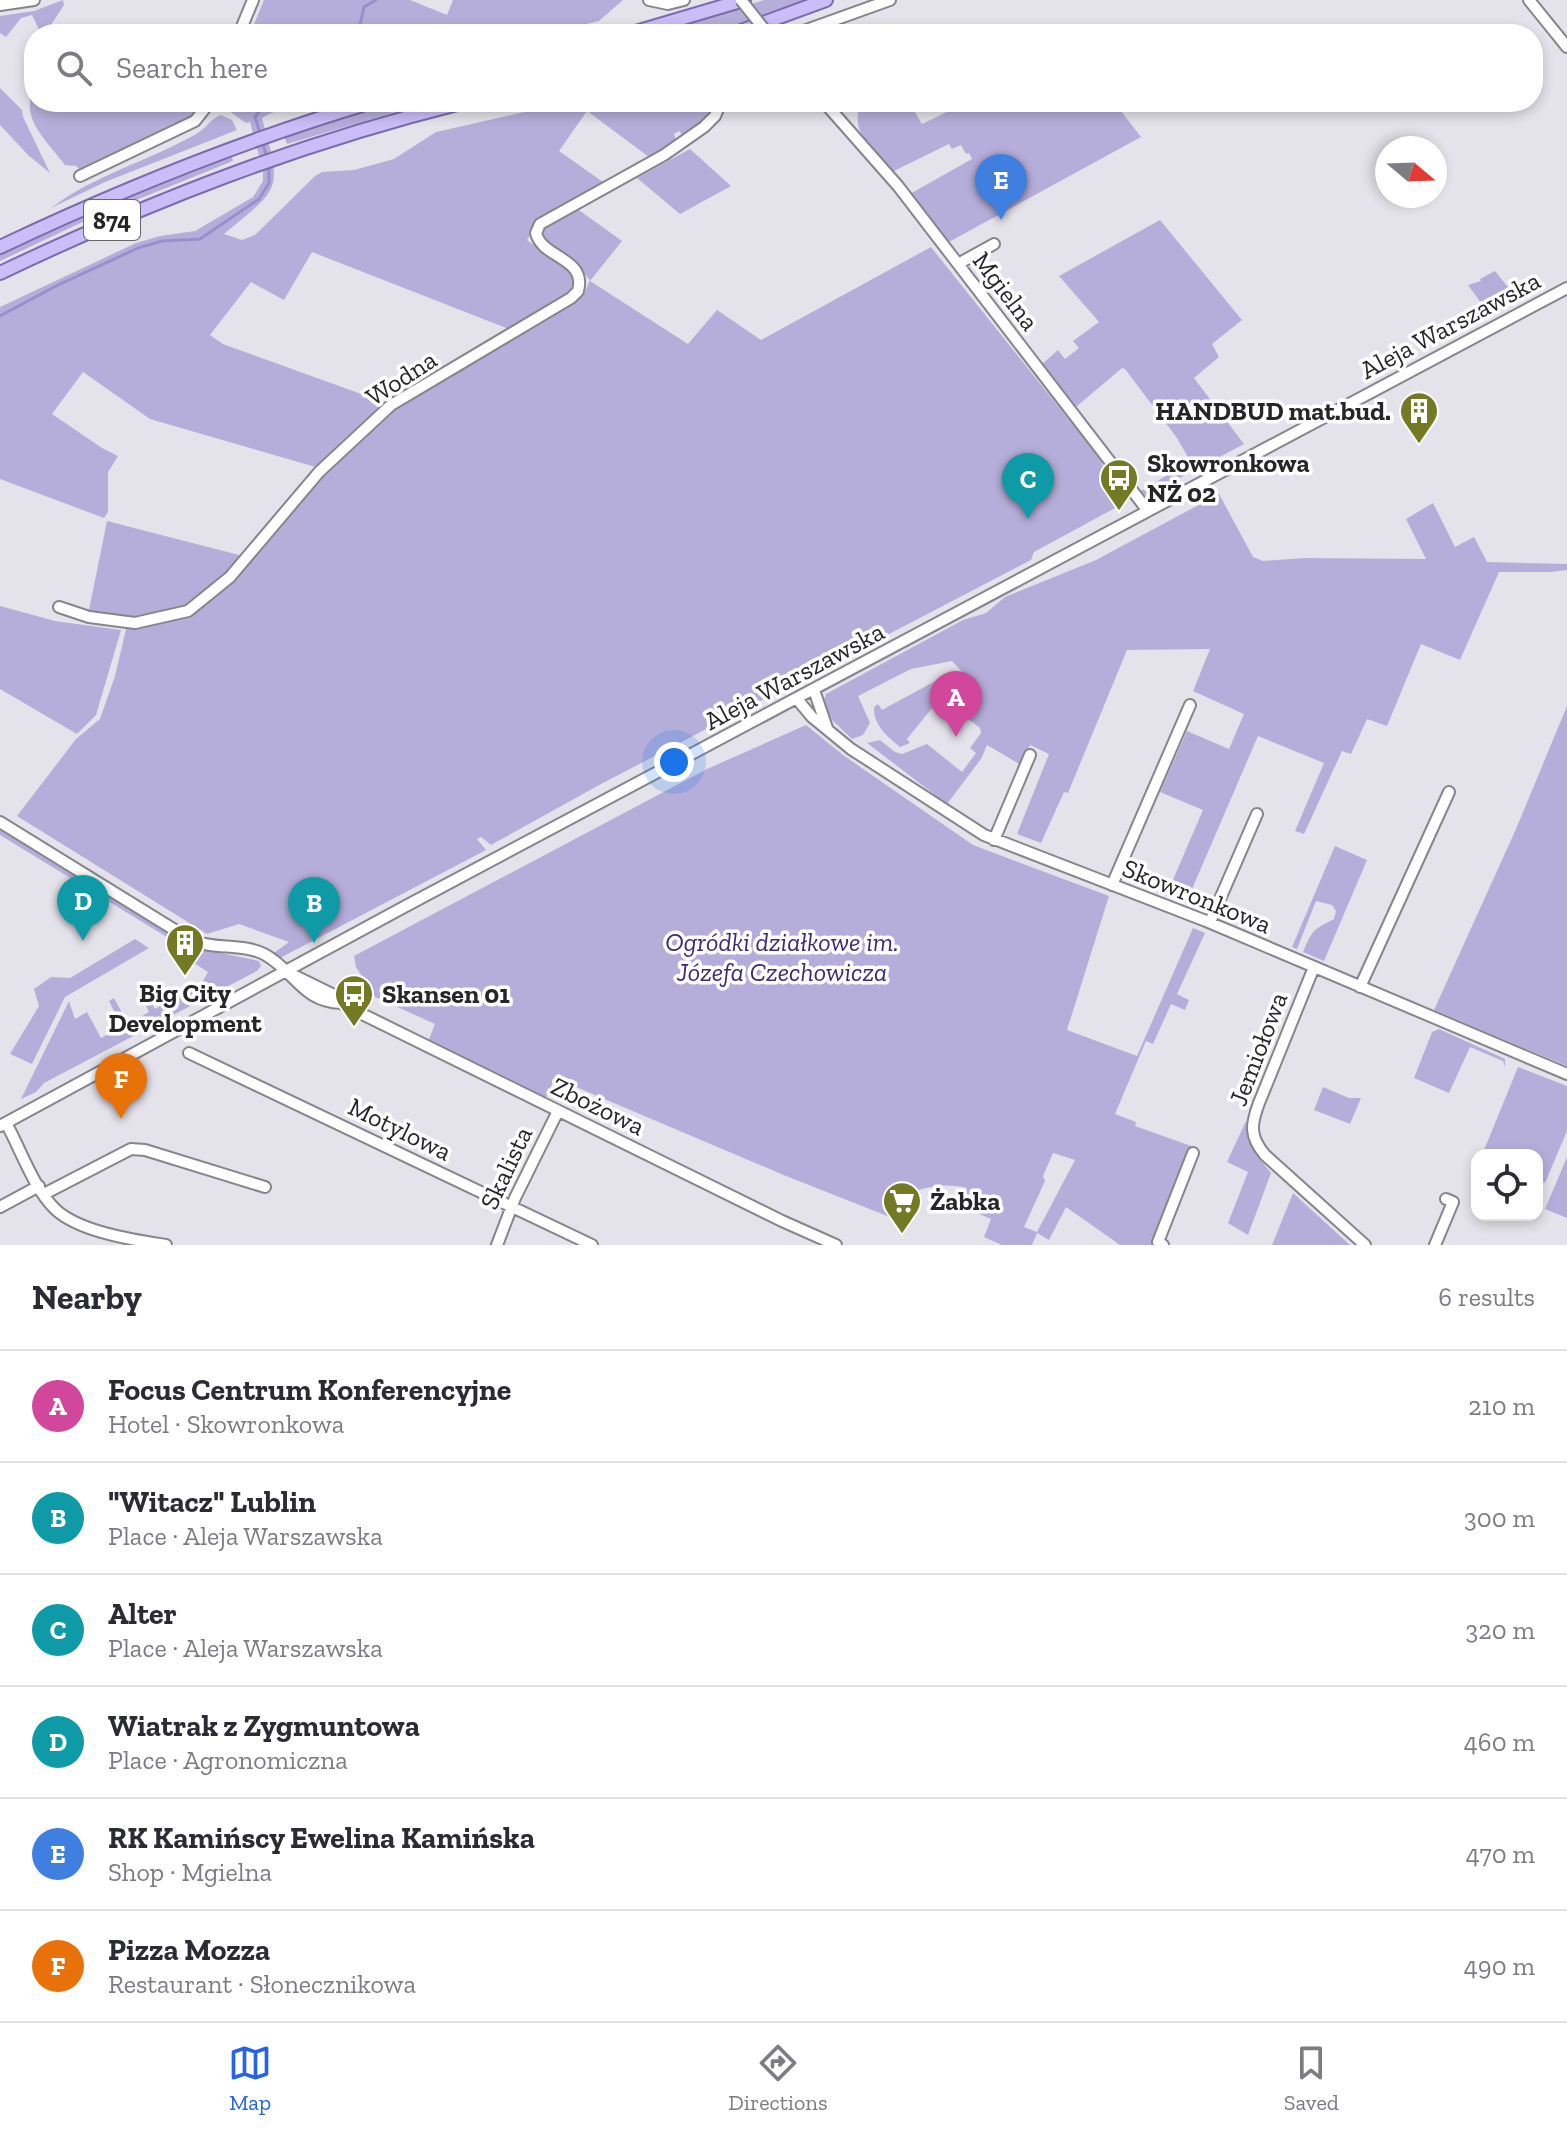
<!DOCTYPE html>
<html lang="en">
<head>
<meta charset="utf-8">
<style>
  body { margin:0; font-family:"Zilla Slab",serif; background:#f7f7f7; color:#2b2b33 }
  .controls { position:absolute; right:24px; bottom:24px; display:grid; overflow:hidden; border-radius:16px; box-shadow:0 4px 12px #0003 }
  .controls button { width:72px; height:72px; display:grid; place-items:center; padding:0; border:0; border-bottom:2px solid #e1e1e2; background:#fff; color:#2b2b33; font:40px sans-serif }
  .compass { position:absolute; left:1375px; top:136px; width:72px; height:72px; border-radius:50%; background:#fff; box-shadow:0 4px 12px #0003; rotate:109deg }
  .you { position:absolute; left:674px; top:762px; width:28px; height:28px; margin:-20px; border:6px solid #fff; border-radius:50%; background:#1a73e8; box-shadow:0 0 0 12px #1a73e833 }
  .badge { display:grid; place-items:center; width:52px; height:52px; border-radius:50%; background:#2563eb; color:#fff; font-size:26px; font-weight:700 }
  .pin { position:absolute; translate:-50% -66px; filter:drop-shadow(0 2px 4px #0008) }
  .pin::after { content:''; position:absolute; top:42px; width:28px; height:24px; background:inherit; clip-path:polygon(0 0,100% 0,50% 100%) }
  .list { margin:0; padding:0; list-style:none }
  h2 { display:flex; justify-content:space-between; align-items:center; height:104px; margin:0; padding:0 32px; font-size:34px }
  h2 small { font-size:26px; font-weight:400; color:#7c7c81 }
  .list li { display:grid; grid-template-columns:52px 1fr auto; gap:24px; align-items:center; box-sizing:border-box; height:112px; padding:0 32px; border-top:2px solid #e1e1e2 }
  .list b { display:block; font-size:30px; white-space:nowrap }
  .list p { margin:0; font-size:26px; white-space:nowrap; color:#7c7c81 }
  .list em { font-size:26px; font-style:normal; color:#7c7c81 }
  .icon { flex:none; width:44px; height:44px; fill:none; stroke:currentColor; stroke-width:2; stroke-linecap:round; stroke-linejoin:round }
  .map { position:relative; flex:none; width:1567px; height:1245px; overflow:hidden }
  .search { position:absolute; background:#fff; box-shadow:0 4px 12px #0003; left:24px; right:24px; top:24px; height:88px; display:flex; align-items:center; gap:20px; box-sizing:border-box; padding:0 28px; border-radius:32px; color:#7c7c81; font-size:30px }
  .sheet { height:776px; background:#fff }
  nav { display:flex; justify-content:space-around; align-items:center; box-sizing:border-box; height:112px; border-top:2px solid #e1e1e2; background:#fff; font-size:22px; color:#7c7c81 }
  nav a { display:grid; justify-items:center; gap:4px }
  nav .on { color:#2563eb }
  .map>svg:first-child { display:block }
</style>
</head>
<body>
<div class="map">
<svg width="1567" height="1245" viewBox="0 0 1567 1245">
  <rect width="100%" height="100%" fill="#e4e3eb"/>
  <path fill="#b6aeda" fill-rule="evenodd" d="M63,0l1,5 -19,29h-4l-9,-19 -11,3 -15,19 -6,-4v-17l34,-5z
    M264,0h146l37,15 6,-15h170l-24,21 -52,13h-297z
    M764,0h50l-99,34h-60z
    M34,64v38h67l5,5 4,-5h95l-7,12 -118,56 -4,-4 -11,-1c-11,-15 -34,-37 -35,-56 -1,-14 3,-26 1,-40z
    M0,88l22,22 1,7 27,56 -22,-18 -28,-30z
    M222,102h86l-37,11 -9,5c20,73 20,68 -38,116l18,6 13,-5 60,-59 7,-4 32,-2 40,-11 42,-27 132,-30h147c-5,17 -18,25 -32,34l-4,-5 -5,3 2,6 -27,17 -62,-46 -28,40 44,31 -65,41 -11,17 41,30 8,13 -2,8 -63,39 -199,-78 -28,48 -33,-18 -41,53 13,9 141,51 18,9v4l-63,60 -169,-49 -67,-47 -31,42 50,34 16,8 -10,16v40l-4,6 -104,-39v-172l136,-64 24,-7 35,-5 58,-34 10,-16v-10l-13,-49 -4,1 -25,-18z
    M398,102h31l-142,42 -3,-8z
    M862,102h47l13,22 45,-22h147l27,35 -194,106 -39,-48 64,-36 -3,-6 -3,1 -5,-9 -9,4 -3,-5 -57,28c-18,-20 -45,-41 -30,-70z
    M221,115l11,5 5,10 -132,52 -54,26c41,-32 100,-48 145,-74 10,-5 15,-16 25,-19z
    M690,149l41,37 -51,28 -43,-36z
    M231,153l2,8 -144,58 -89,42v-8l136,-63z
    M576,208l46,33 -32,40 98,63 29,-34 44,30 170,-93 170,213 4,13 23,28 -94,51 -3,8 -430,224 -110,61 -10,-8 -4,2 9,11 -206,108 -6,-5 15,-11 -50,-18 -32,10 -190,-118 59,-77 24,-20 15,-43 12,-51 55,-7 9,-5 38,-29 94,-110 75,-67 176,-104 11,-11 5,-12 -7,-8 -41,-29 -1,-16z
    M1160,220l82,100 -30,24 7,13 -25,21 50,66 -98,52 -5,-5 46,-28 2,-4 -12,-21 -52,-69 -3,-1 -46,39 -35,-42 17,-15 7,9 14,-11 -6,-7 26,-19 -40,-46z
    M1495,271l22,27 -28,16 -21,-29 13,-4 -1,-2z
    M1219,494l34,63 10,4 42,-3 121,1 -20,-40 27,-16 22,44 19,-10 13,25 80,2v6l-17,2h-51l-39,88 -39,-16 -34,82 -20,-7 -16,35 -9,-3 -38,83 -9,-3 29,-68 -66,-27 -72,167 -20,-7 37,-86 -43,-18 27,-61 42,18 15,-35 -51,-23 17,-42 -83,1 -59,143 -4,-1 -23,51 -24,-9 32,-80 -19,-9 -9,20 -34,-20 -6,14 -34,45 -80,-61 13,-3 15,12 7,2 25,-10 35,28 14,-19 -6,-5 11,-15 -1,-5 -25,-19 14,-18 -1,-9h-6l-1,-3 6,-2 -15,-16 -41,8 -53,27 12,27 -7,12 -11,4 -20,-19 -9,-17 3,-9 137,-74 23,-7 19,-16 91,-37z
    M107,521l136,35 -17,19 -41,33 -51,12 -43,-7 -2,-3z
    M0,606l55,15 66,9 -25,85 -19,19 -77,-45z
    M939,679l10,8 -42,52 3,4 -10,4c-12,-10 -27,-22 -26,-40l4,-3 4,6z
    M1567,706v360l-133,-56 82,-181z
    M806,725l37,30 130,90 136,51 -42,134 70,26 56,-128 12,5 -28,61 12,6 -4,10 -14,-6 -18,40 -7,-3 -31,73 21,8 -1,4 56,20 -37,99h-34l-54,-38 -17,33 -12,-7 -5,12h-30l-18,-8 7,-18 -30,-13 6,-18c-23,-5 -40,-2 -61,7l-11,24 -109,-43 -231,-98 -10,22 -117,-58 7,-18 -60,-27 -19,-30 -2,-11 353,-187zM1053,1153l22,7 -38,72 -13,-5 21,-46 -2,-5z
    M0,822l197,121 -5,5 -22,-9 -170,-104z
    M1335,846l32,14 -43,101 -21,-9c10,-23 10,-22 31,-33l2,-8 -4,-6 -16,-4 -19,48 -5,-2z
    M135,939l14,9 -84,49 -33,67 -22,-10 29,-48 -5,-17 17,-12 19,1z
    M197,948l62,13 2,5 -4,5 -213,112 -8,9 -15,7 48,-98 6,18 12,-7 14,26 21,-11 -13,-26 5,-3 14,26 21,-12 -13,-26 4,-3 15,26 48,-28 5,-9 -22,-14 14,-3 -4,-4z
    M1439,1029l66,30v8l-2,-6 -33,-14 -21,46 -35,-15 18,-46z
    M1518,1067l49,19v45l-22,52 -8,-4v-24h-55z
    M1323,1087l26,11h12l-11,26 -36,-14z
    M1246,1121c0,22 11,35 25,52l-23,62 -20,-12 20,-51 -21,-10z
    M1567,1157v61l-22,-9z
    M1293,1193l57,52h-78z"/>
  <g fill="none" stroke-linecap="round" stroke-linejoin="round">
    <path stroke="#9b8ecc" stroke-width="3" d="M358,34l6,-27 12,-7
      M261,136l-6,-19 6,-8 24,-7
      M263,144l4,15
      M0,316l56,-30 82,-38 24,-7 38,-2 59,-40 10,-16v-16"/>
    <g stroke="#86858c" stroke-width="14">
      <path id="minor" d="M649,0l19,4 16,-4
        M1529,0l38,47
        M0,5l34,-5
        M239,34l14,-34
        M795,34l95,-34
        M824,102l74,84 250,325
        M80,176l115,-55 15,-19
        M958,264l36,-20
        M59,607l30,10 46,6 53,-12 42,-34 89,-105 72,-67 180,-107 7,-7c9,-34 -36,-32 -42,-58l4,-9 124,-69 40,-28 11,-11 6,-14
        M814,690l13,38
        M797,699l15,18 39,32 133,86 222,86 361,153
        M0,822l191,118c23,10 51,3 73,14 30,16 38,48 77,49
        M994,840l36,-85
        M1112,885l78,-180
        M1210,922l47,-108
        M1314,967l-55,136c-8,21 -10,33 6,52l100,90
        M285,971l51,25 5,7 19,10 422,208 54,24
        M1360,987l89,-195
        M189,1053l403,192
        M6,1123c15,27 27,64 49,86 24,23 79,31 111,36
        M0,1126l404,-219 1163,-619
        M44,1194l87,-45 14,1 120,37
        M0,1207l39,-21
        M497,1245l18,-47 43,-87
        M1163,1245l-5,-3 35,-89
        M1435,1245l18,-43 -7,-3"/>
    </g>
    <g stroke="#7a6cac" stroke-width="16">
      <path id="major" d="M629,34l115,-34
        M733,34l93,-34
        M0,247c120,-57 244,-107 372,-145
        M0,273c153,-73 300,-130 465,-171"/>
    </g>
    <use href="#minor" stroke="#fff" stroke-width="10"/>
    <use href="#major" stroke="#cbbdf8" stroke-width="12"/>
    <g stroke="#86858c" stroke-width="14" stroke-linecap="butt">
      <path id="minor-bridge" d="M741,0l27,34"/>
    </g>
    <use href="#minor-bridge" stroke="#fff" stroke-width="10"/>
  </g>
  <defs>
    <g id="building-pin" transform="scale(2)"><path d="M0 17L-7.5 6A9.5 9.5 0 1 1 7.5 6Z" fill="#747a24" stroke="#fff"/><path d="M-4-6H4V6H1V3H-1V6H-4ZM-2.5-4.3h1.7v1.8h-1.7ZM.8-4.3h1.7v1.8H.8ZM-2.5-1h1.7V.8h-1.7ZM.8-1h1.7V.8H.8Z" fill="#fff"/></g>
    <g id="bus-pin" transform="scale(2)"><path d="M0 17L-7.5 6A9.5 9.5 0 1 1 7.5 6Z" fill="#747a24" stroke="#fff"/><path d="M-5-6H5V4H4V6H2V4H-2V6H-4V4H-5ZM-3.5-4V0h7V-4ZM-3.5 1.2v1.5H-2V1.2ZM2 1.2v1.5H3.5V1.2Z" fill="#fff"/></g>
    <g id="supermarket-pin" transform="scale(2)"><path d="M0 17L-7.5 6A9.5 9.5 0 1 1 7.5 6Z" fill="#747a24" stroke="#fff"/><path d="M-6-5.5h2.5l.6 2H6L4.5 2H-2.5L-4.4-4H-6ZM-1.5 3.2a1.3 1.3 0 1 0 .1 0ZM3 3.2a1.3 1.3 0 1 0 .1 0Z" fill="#fff"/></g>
  </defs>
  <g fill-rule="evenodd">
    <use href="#building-pin" x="1419" y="411"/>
    <use href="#bus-pin" x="1119" y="478"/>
    <use href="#building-pin" x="185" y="943"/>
    <use href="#bus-pin" x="354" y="994"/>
    <use href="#supermarket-pin" x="902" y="1201"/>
  </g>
  <g text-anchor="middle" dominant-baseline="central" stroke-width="7" stroke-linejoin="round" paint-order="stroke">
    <rect fill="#fff" stroke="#676769" stroke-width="2" x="84" y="200" width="56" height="40" rx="6"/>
    <g font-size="24" font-weight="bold" fill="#262629">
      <text x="112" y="220">874</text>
    </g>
    <g font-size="26" fill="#262629" stroke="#fff">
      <text transform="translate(1006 291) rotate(53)">Mgielna</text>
      <text transform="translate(1450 325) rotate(-28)">Aleja Warszawska</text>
      <text transform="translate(401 378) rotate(-33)">Wodna</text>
      <text transform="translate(794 676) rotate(-28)">Aleja Warszawska</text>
      <text transform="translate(1197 896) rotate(22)">Skowronkowa</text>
      <text transform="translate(1258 1049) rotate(-69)">Jemiołowa</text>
      <text transform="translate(598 1106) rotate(26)">Zbożowa</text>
      <text transform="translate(400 1129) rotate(26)">Motylowa</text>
      <text transform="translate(506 1168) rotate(-65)">Skalista</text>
    </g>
    <g font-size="26" font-weight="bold" fill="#262629" stroke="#fff" text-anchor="start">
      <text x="1391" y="411" text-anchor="end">HANDBUD mat.bud.</text>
      <text x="1147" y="463">Skowronkowa<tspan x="1147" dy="30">NŻ 02</tspan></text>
      <text x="185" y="993" text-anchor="middle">Big City<tspan x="185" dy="30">Development</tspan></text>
      <text x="382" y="994">Skansen 01</text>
      <text x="930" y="1201">Żabka</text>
    </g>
    <g font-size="26" font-style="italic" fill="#402974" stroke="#fff">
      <text x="782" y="942">Ogródki działkowe im.<tspan x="782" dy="30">Józefa Czechowicza</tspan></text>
    </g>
  </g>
</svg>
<div class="controls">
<button><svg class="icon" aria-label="locate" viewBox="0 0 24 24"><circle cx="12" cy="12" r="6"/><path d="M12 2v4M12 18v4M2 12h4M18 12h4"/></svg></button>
</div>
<svg class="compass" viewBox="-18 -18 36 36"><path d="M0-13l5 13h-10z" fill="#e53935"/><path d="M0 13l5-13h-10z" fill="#7c7c81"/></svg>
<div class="you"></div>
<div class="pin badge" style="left:956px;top:737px;background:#d1479c">A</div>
<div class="pin badge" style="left:314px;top:943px;background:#0f9aa8">B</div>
<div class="pin badge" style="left:1028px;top:519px;background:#0f9aa8">C</div>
<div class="pin badge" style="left:83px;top:941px;background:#0f9aa8">D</div>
<div class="pin badge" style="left:1001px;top:220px;background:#3f7fe0">E</div>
<div class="pin badge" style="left:121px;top:1119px;background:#e8710a">F</div>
<div class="search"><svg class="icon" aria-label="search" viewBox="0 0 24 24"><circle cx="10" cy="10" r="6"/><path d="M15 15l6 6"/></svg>Search here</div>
</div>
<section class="sheet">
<h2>Nearby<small>6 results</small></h2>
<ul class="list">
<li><span class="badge" style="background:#d1479c">A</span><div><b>Focus Centrum Konferencyjne</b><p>Hotel · Skowronkowa</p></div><em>210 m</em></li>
<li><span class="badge" style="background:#0f9aa8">B</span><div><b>&quot;Witacz&quot; Lublin</b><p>Place · Aleja Warszawska</p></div><em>300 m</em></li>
<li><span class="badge" style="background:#0f9aa8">C</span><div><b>Alter</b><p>Place · Aleja Warszawska</p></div><em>320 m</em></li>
<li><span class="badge" style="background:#0f9aa8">D</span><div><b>Wiatrak z Zygmuntowa</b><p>Place · Agronomiczna</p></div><em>460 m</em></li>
<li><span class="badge" style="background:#3f7fe0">E</span><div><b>RK Kamińscy Ewelina Kamińska</b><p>Shop · Mgielna</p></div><em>470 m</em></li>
<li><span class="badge" style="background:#e8710a">F</span><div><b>Pizza Mozza</b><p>Restaurant · Słonecznikowa</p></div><em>490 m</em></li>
</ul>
</section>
<nav>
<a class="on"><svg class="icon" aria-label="map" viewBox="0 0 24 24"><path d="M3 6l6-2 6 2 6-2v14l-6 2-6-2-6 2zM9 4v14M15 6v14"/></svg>Map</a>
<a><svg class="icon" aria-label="directions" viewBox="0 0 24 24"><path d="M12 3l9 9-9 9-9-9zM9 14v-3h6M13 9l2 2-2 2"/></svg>Directions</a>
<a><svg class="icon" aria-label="saved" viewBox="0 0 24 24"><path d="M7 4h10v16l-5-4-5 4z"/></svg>Saved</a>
</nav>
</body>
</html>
